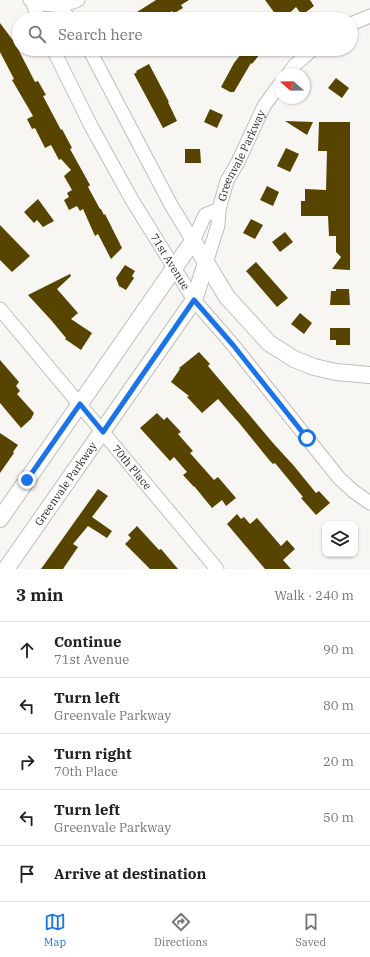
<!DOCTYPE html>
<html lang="en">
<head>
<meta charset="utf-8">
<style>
  body { margin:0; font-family:"IBM Plex Serif",serif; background:#f6f6f6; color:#222 }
  .controls { position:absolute; right:12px; bottom:12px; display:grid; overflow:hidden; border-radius:8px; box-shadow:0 1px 3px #0004 }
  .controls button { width:36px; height:36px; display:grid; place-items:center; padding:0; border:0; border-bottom:1px solid #e0e0e0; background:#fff; color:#222; font:20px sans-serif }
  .compass { position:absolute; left:274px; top:68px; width:36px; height:36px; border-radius:50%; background:#fff; box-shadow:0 1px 3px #0004; rotate:290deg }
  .stop { position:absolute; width:12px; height:12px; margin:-9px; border:3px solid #1a73e8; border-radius:50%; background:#fff }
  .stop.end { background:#1a73e8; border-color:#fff; box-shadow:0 1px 4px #0008 }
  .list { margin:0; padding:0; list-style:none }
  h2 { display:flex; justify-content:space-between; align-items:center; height:52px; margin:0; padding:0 16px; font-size:17px }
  h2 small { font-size:13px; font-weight:400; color:#767676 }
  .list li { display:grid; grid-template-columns:26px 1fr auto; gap:12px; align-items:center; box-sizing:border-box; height:56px; padding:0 16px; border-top:1px solid #e0e0e0 }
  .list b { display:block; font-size:15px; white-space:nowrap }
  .list p { margin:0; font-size:13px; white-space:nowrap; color:#767676 }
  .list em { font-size:13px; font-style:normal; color:#767676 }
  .icon { flex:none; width:22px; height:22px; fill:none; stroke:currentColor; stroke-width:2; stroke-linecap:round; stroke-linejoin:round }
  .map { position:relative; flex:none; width:370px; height:569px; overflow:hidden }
  .search { position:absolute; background:#fff; box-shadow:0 1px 3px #0004; left:12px; right:12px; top:12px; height:44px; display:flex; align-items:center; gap:10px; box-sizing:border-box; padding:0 14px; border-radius:22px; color:#767676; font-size:15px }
  .sheet { height:332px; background:#fff }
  nav { display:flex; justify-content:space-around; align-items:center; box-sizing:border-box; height:56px; border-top:1px solid #e0e0e0; background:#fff; font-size:11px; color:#767676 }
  nav a { display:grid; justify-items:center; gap:2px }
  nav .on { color:#1a73e8 }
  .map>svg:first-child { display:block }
</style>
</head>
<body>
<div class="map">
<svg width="370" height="569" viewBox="0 0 370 569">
  <rect width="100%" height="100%" fill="#f8f6f3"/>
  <path fill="#584401" d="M156,0h33l-8,5 2,3 -10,6 -1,-3 -13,8h-33z
    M265,0h45l4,6 -12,9 -6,-8 -13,12h-4z
    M0,23l15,20 20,39 3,-1 8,14 -3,1 18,34 1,-1 10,19 -2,1 20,36 -2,2 12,22h1l3,6 1,-1 17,34 -11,11 -13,-25 -3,2 -12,-27 -3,2 -3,-5 -8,4 -5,-10 5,-3 -2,-4 5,-3 -8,-14 7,-6 -10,-11 -2,1 -8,-15 -6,3 -10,-20 -3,1 -5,-10 6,-3 -21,-36 2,-1 -14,-27z
    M245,49h19l-12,15 -1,-1 -17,29h-4l-9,-5 13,-24z
    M149,64l20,38h-1l9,19 -14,7 -29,-54 3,-2 -1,-1z
    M336,78l13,10 -7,10 -14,-10z
    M210,109l13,6 -6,13 -13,-6z
    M285,121l28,1 -6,13z
    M319,122h31v148l-18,-1 9,-12 -5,-5v-16h-7l-1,-20h-27v-15h4v-12l21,1 1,-39h-9z
    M286,148l13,6 -9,18 -13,-6z
    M185,149h15l1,14h-16z
    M267,186l12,6 -6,14 -13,-6z
    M38,199l16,22 -11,6 -6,-7 -3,3 -10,-11z
    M251,219l12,6 -8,14 -12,-6z
    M0,225l30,31 -18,16 -12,-12z
    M285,232l8,10 -13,10 -8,-10z
    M256,262l32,36 -11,9 -31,-36z
    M125,265l10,6 -3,5 2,2 -8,12 -7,-4 -3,-8z
    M70,274l1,2 -14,13 21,24 -7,6 21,14 -11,17 -16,-11 1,-1 -15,-18 -23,-25z
    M336,289h13l1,16h-20l1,-14h5z
    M300,313l12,10 -8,11 -13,-10z
    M330,328h20v17h-14v-5h-6z
    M199,352l11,12 -2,2 65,77 21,23 22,27 3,-2 11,12 -14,12 -15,-17 2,-1 -28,-34 -2,1 -3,-3 -30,-37 -22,-25 -16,14 -15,-16 2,-1 -18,-14 9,-13 -1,-1z
    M0,360l19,22 -3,4 4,5 -3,3 17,19 -3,6 -10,9 -21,-25z
    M157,413l7,7 3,-3 14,15 -3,2 15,17 -3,2 24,27 4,-3 18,21 -10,8 -4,-6 -10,8 -18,-22v1l-11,-12 4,-3 -13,-15 -4,4 -30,-33z
    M0,433l18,12 -5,7 1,1 -14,20z
    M98,489l10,7 -16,21 20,14 -5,7 -19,-12 -15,18 5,3 -15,22h-22z
    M237,514l4,5 3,-2 6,7 7,-6 24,28 6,-6 8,9 -12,11 8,9h-26l-38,-45z
    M137,526l22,24 2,-1 17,20h-28l-25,-25 6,-6 -3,-3z"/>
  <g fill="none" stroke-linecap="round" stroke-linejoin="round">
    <g stroke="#bfbebb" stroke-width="15">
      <g id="minor">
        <path d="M30,0l2,1 7,18"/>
        <path d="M32,1c16,5 31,6 46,-1"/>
        <path d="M57,5l13,14"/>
        <path d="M351,24l19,-8"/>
        <path id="s1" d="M53,49l38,77 41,74 62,100 39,45 106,133 14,13 17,12"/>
        <path d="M89,49l82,156 22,36"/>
        <path d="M288,74l7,-9 18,-16"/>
        <path d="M193,241l12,-26 14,-6"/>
        <path id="s2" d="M206,263l12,-38 1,-16 8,-28 11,-19 26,-56 16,-22"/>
        <path id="s3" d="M0,309l217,260"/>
      </g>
    </g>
    <g stroke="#bfbebb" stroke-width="18">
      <g id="tertiary">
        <path d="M0,519l193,-278 34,56 42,46 25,16 20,8 22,5 34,3"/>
        <path id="s4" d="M6,569l188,-269 12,-37"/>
      </g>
    </g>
    <use href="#minor" stroke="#fff" stroke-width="13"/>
    <use href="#tertiary" stroke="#fff" stroke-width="16"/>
  </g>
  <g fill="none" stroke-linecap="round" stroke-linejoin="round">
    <path stroke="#1a73e8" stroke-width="5" d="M27,480l53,-76 23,28 91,-132 39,45 74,93"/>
  </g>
  <g text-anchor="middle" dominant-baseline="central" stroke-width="4" stroke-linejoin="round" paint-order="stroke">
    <g font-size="11" fill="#2b2a29" stroke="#f8f6f3">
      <text stroke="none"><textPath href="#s2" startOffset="114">Greenvale Parkway</textPath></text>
      <text stroke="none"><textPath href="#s1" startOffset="243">71st Avenue</textPath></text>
      <text stroke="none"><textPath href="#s3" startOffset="206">70th Place</textPath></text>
      <text stroke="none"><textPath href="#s4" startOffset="104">Greenvale Parkway</textPath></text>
    </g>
  </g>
</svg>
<div class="controls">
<button><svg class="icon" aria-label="layers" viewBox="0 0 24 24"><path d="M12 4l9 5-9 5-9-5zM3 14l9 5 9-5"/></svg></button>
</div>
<svg class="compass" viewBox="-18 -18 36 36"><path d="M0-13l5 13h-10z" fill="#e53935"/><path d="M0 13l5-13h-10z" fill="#767676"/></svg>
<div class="stop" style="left:307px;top:438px"></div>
<div class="stop end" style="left:27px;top:480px"></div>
<div class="search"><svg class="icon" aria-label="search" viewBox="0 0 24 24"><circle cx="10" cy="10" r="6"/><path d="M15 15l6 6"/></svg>Search here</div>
</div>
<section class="sheet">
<h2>3 min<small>Walk · 240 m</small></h2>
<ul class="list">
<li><svg class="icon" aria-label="ahead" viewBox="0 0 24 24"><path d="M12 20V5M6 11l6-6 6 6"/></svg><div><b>Continue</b><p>71st Avenue</p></div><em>90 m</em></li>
<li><svg class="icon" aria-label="left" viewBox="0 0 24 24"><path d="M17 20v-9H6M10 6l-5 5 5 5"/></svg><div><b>Turn left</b><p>Greenvale Parkway</p></div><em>80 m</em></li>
<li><svg class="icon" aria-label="right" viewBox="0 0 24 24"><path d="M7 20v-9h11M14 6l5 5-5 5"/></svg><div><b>Turn right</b><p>70th Place</p></div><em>20 m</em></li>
<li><svg class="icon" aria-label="left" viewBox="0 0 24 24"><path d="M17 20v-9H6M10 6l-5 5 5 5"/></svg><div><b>Turn left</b><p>Greenvale Parkway</p></div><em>50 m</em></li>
<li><svg class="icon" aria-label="arrive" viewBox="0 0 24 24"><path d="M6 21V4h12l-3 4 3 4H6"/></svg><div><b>Arrive at destination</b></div></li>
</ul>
</section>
<nav>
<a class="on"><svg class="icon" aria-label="map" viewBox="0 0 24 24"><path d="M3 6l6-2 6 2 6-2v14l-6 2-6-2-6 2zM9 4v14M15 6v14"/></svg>Map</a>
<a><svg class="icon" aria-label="directions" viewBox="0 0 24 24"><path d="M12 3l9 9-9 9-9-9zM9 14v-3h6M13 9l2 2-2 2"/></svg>Directions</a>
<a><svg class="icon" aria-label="saved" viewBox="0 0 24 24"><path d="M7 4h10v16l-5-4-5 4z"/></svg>Saved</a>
</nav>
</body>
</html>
